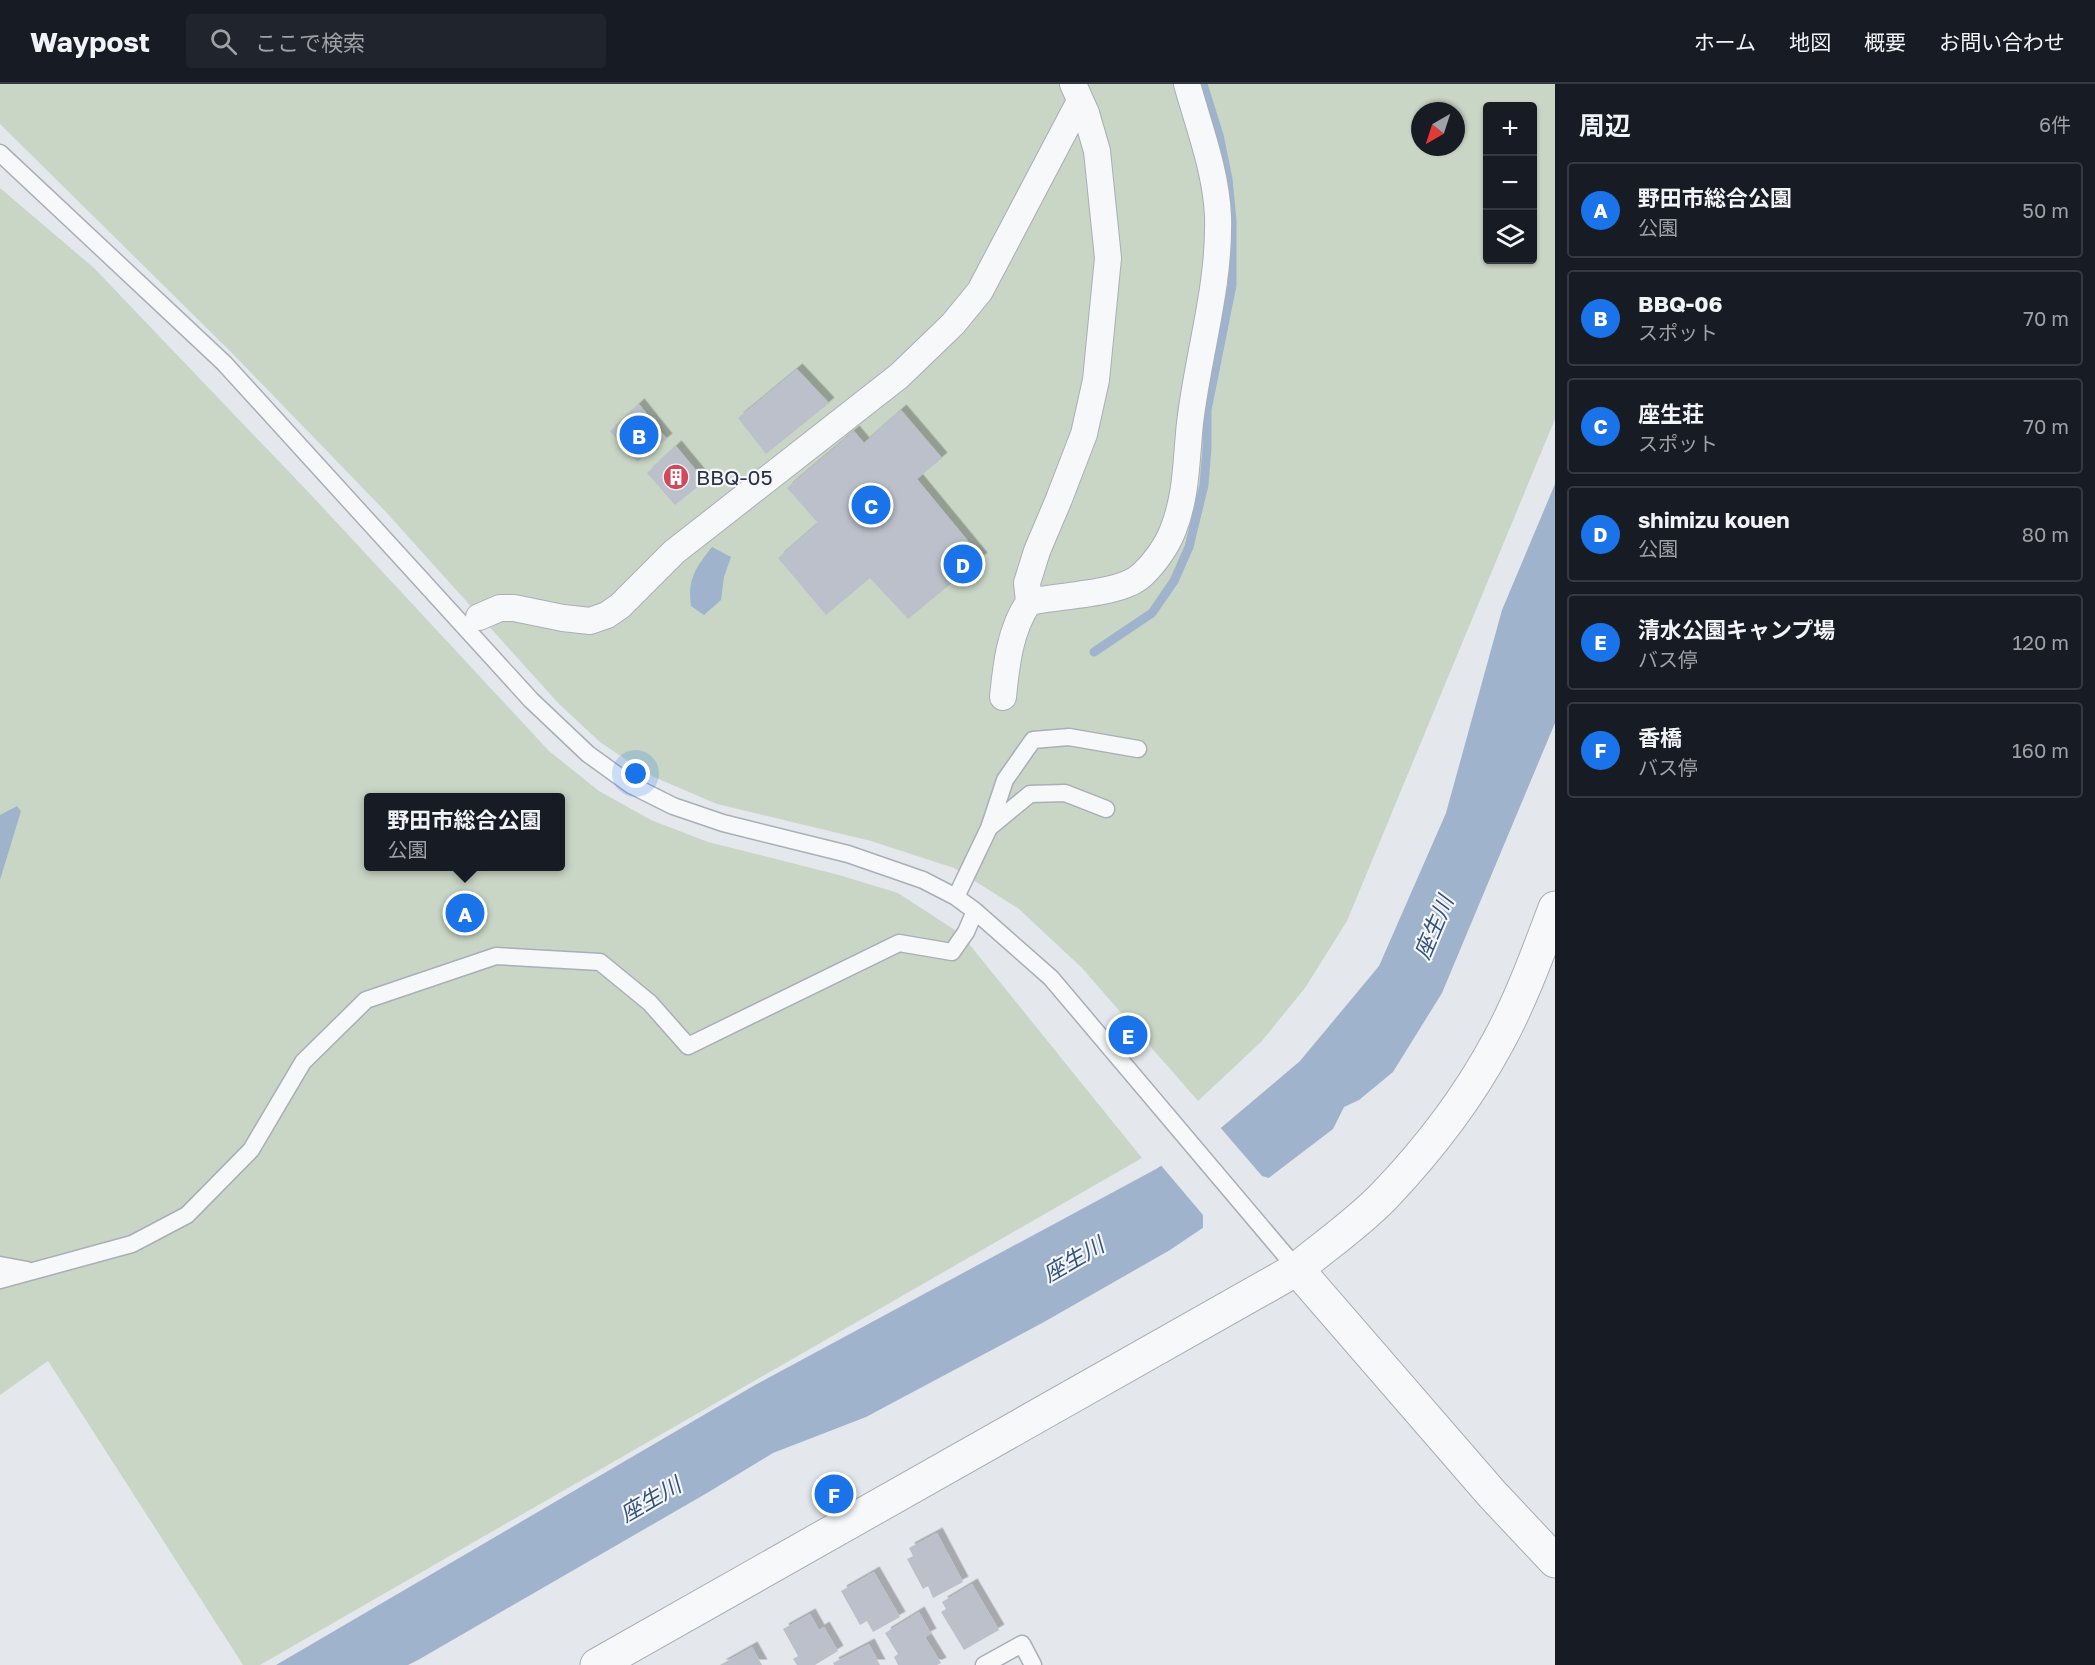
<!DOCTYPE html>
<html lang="ja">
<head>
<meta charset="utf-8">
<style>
  body { margin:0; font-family:"Golos Text","Noto Sans JP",sans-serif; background:#20242c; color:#f1f3f6 }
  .controls { position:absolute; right:18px; top:18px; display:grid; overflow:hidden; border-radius:6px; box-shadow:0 2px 4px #0004 }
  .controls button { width:54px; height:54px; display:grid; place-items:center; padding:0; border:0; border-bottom:2px solid #363941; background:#171b24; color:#f1f3f6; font:30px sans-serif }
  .compass { position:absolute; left:1411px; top:18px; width:54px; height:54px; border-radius:50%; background:#171b24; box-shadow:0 2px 4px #0004; rotate:219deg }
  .you { position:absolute; left:636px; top:690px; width:21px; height:21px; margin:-15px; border:4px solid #fff; border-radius:50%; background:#1a73e8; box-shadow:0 0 0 9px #1a73e833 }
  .badge { display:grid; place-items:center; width:39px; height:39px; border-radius:50%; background:#1a73e8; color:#fff; font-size:20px; font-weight:700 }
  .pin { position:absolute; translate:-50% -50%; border:3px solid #fff; box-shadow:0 2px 6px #0006 }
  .popup { position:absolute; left:364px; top:709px; width:201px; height:78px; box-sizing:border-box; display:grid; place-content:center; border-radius:6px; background:#171b24; filter:drop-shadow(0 2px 4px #0005); font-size:20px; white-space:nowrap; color:#9ea1a6 }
  .popup b { font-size:22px; color:#f1f3f6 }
  .popup::after { content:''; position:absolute; left:50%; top:100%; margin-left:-12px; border:12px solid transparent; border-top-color:#171b24 }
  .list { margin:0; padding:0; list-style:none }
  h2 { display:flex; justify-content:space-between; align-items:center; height:78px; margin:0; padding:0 24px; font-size:26px }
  h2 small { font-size:20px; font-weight:400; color:#9ea1a6 }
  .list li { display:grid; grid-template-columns:39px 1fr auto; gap:18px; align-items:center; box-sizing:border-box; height:96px; margin:0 12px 12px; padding:0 12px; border:2px solid #363941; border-radius:6px }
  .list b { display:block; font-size:22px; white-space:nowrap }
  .list p { margin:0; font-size:20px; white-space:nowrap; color:#9ea1a6 }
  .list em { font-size:20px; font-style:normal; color:#9ea1a6 }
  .icon { flex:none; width:33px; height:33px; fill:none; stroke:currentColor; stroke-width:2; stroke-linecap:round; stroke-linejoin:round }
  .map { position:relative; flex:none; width:1555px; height:1581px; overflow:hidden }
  header { display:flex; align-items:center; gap:36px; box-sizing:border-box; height:84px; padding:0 30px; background:#171b24; border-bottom:2px solid #363941 }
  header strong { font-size:28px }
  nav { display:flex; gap:33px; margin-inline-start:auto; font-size:21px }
  .search { width:420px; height:54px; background:#20242c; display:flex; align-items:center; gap:15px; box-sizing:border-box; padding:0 21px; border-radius:6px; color:#9ea1a6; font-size:22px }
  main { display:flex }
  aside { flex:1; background:#171b24 }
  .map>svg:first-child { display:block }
</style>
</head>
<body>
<header>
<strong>Waypost</strong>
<div class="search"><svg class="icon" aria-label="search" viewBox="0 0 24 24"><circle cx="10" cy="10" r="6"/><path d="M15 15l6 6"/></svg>ここで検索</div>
<nav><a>ホーム</a><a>地図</a><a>概要</a><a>お問い合わせ</a></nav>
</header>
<main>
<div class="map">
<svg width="1555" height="1581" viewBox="0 0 1555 1581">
  <defs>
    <filter id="shadow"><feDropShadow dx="5.5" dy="-5.5" stdDeviation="0" flood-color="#0004"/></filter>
  </defs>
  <rect width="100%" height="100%" fill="#e4e7ec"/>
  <path fill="#c9d6c5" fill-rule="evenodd" d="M0,0h1555v335l-208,502 -42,67 -44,54 -63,59 -116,-133 -63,-59 -65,-41 -83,-27 -154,-37 -70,-30 -47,-32 -41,-38 -174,-193 -152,-157 -233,-230zM1488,22h44v154h-44zM1420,27h36v36h-36z
    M0,104l94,80 219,229 236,254 50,40 52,29 57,22 131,33 59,18 63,41 181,224 -882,507h-17l-195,-304 -48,34zM369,714h192v68h-192z"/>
  <path fill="#9fb4cc" d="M1555,400v239l-113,270 -49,79 -34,28 -15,7 -11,22 -126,96 -37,25 -126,72 -178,95 -93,36 -66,40 -289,167 -10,5h-132l479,-280 401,-216 66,-42 78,-66 79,-95 67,-153 56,-203z
    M712,463l19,10 -7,20 -3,23 -17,15 -13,-9c-4,-27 5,-39 21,-59z
    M17,722l4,5 -21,69v-65z"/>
  <path fill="#e4e7ec" d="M1219,1042l43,50 10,3 -69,53v-17l-44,-52z"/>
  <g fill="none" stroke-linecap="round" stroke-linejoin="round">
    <path stroke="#9fb4cc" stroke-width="9" d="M1094,568l58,-39 22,-32 15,-34 15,-62 3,-37v-38l25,-125v-64l-4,-42 -9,-44 -16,-51"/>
  </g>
  <path fill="#bbc0ca" filter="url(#shadow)" d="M797,285l32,34 -63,51 -28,-36z
    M639,320l28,35 -30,23 -27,-31z
    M901,326l41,48 -25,21 65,79 -74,61 -38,-41 -44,37 -48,-57 40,-35 -31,-35 67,-57 10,12z
    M676,362l29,35 -30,24 -28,-32z
    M937,1449l26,49 -30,16 -5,-12 -5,3 -16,-30 6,-3 -4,-8z
    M874,1488l26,45 -27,15 -6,-11 -7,4 -19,-34z
    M972,1500l27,46 -35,20 -23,-38 5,-3 -4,-7z
    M919,1528l12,22 -6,3 16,26 -4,2h-39l-4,-8 4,-3 -13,-21z
    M810,1530l9,16 5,-3 14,24 -23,14h-18l-4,-6 5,-3 -15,-27z
    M869,1560l11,21h-46l-1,-2z
    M752,1563l10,18h-42z"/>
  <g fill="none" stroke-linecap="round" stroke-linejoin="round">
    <g stroke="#a9aeb7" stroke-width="19">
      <path id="service" d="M0,69l224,210 307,337 57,54 43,31 42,21 50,17 125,31 75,26 33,17 19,14 76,67 246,291
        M990,743l40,-33 35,-1 41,16
        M956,813l33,-69 16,-48 28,-40 36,-3 69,12
        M0,1181l27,5
        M0,1196l132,-36 55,-29 64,-65 52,-88 63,-62 130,-44 104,6 50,41 38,43 211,-103 53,9 14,-20 9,-21
        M984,1581l38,-21 11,21"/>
    </g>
    <g stroke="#a9aeb7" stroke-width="28">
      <path id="pedestrian" d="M1029,518l-2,-19 10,-32 22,-52 25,-65 12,-54 12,-122 -11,-107 -11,-38 -13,-29
        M479,533l21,-9h14l49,10 27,3 17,-6 13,-9 54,-54 225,-176 54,-52 27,-33 100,-190
        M1003,613c3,-31 7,-68 26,-95 30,-7 92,-7 113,-27 12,-11 25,-29 31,-45 14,-35 13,-70 17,-107 8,-69 30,-136 28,-207 -2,-45 -19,-89 -31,-132"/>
    </g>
    <g stroke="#a9aeb7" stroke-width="35">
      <path id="tertiary" d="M1297,1185l195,225 63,67
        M597,1581l700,-396c29,-24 61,-46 87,-73 44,-46 84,-98 114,-154 23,-42 40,-89 57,-134"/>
    </g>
    <use href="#service" stroke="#f7f8fa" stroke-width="16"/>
    <use href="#pedestrian" stroke="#f7f8fa" stroke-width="26"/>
    <use href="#tertiary" stroke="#f7f8fa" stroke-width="33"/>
  </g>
  <defs>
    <g id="building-disc" transform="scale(1.35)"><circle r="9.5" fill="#d1495b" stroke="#f4f6f9"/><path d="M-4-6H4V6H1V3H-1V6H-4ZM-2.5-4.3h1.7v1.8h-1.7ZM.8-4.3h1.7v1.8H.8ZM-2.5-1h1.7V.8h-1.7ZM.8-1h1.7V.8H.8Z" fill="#fff"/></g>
  </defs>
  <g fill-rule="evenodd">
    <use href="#building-disc" x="676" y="393"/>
  </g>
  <g text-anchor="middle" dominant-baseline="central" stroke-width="4.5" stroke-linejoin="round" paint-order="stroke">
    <g font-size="21" fill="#2b3445" stroke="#f4f6f9" text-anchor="start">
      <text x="696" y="393">BBQ-05</text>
    </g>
    <g font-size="22" font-style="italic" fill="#34527a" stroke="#f4f6f9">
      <text transform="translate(1433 843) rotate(-67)">座生川</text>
      <text transform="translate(1073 1175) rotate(-30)">座生川</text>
      <text transform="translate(650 1415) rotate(-30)">座生川</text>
    </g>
  </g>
</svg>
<div class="controls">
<button>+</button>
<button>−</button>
<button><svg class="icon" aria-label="layers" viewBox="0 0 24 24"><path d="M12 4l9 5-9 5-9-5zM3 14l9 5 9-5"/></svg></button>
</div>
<svg class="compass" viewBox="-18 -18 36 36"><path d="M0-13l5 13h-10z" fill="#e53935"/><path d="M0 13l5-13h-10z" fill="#9ea1a6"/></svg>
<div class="you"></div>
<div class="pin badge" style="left:465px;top:829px">A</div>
<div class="popup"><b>野田市総合公園</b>公園</div>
<div class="pin badge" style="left:639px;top:351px">B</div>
<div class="pin badge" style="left:871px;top:421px">C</div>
<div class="pin badge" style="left:963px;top:480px">D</div>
<div class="pin badge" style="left:1128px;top:951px">E</div>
<div class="pin badge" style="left:834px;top:1410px">F</div>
</div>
<aside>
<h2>周辺<small>6件</small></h2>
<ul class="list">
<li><span class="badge">A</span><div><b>野田市総合公園</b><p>公園</p></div><em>50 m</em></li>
<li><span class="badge">B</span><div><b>BBQ-06</b><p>スポット</p></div><em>70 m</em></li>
<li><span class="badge">C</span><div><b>座生荘</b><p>スポット</p></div><em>70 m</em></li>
<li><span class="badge">D</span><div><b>shimizu kouen</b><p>公園</p></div><em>80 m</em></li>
<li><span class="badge">E</span><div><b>清水公園キャンプ場</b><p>バス停</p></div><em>120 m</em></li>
<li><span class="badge">F</span><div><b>香橋</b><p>バス停</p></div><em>160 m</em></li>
</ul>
</aside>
</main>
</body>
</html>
